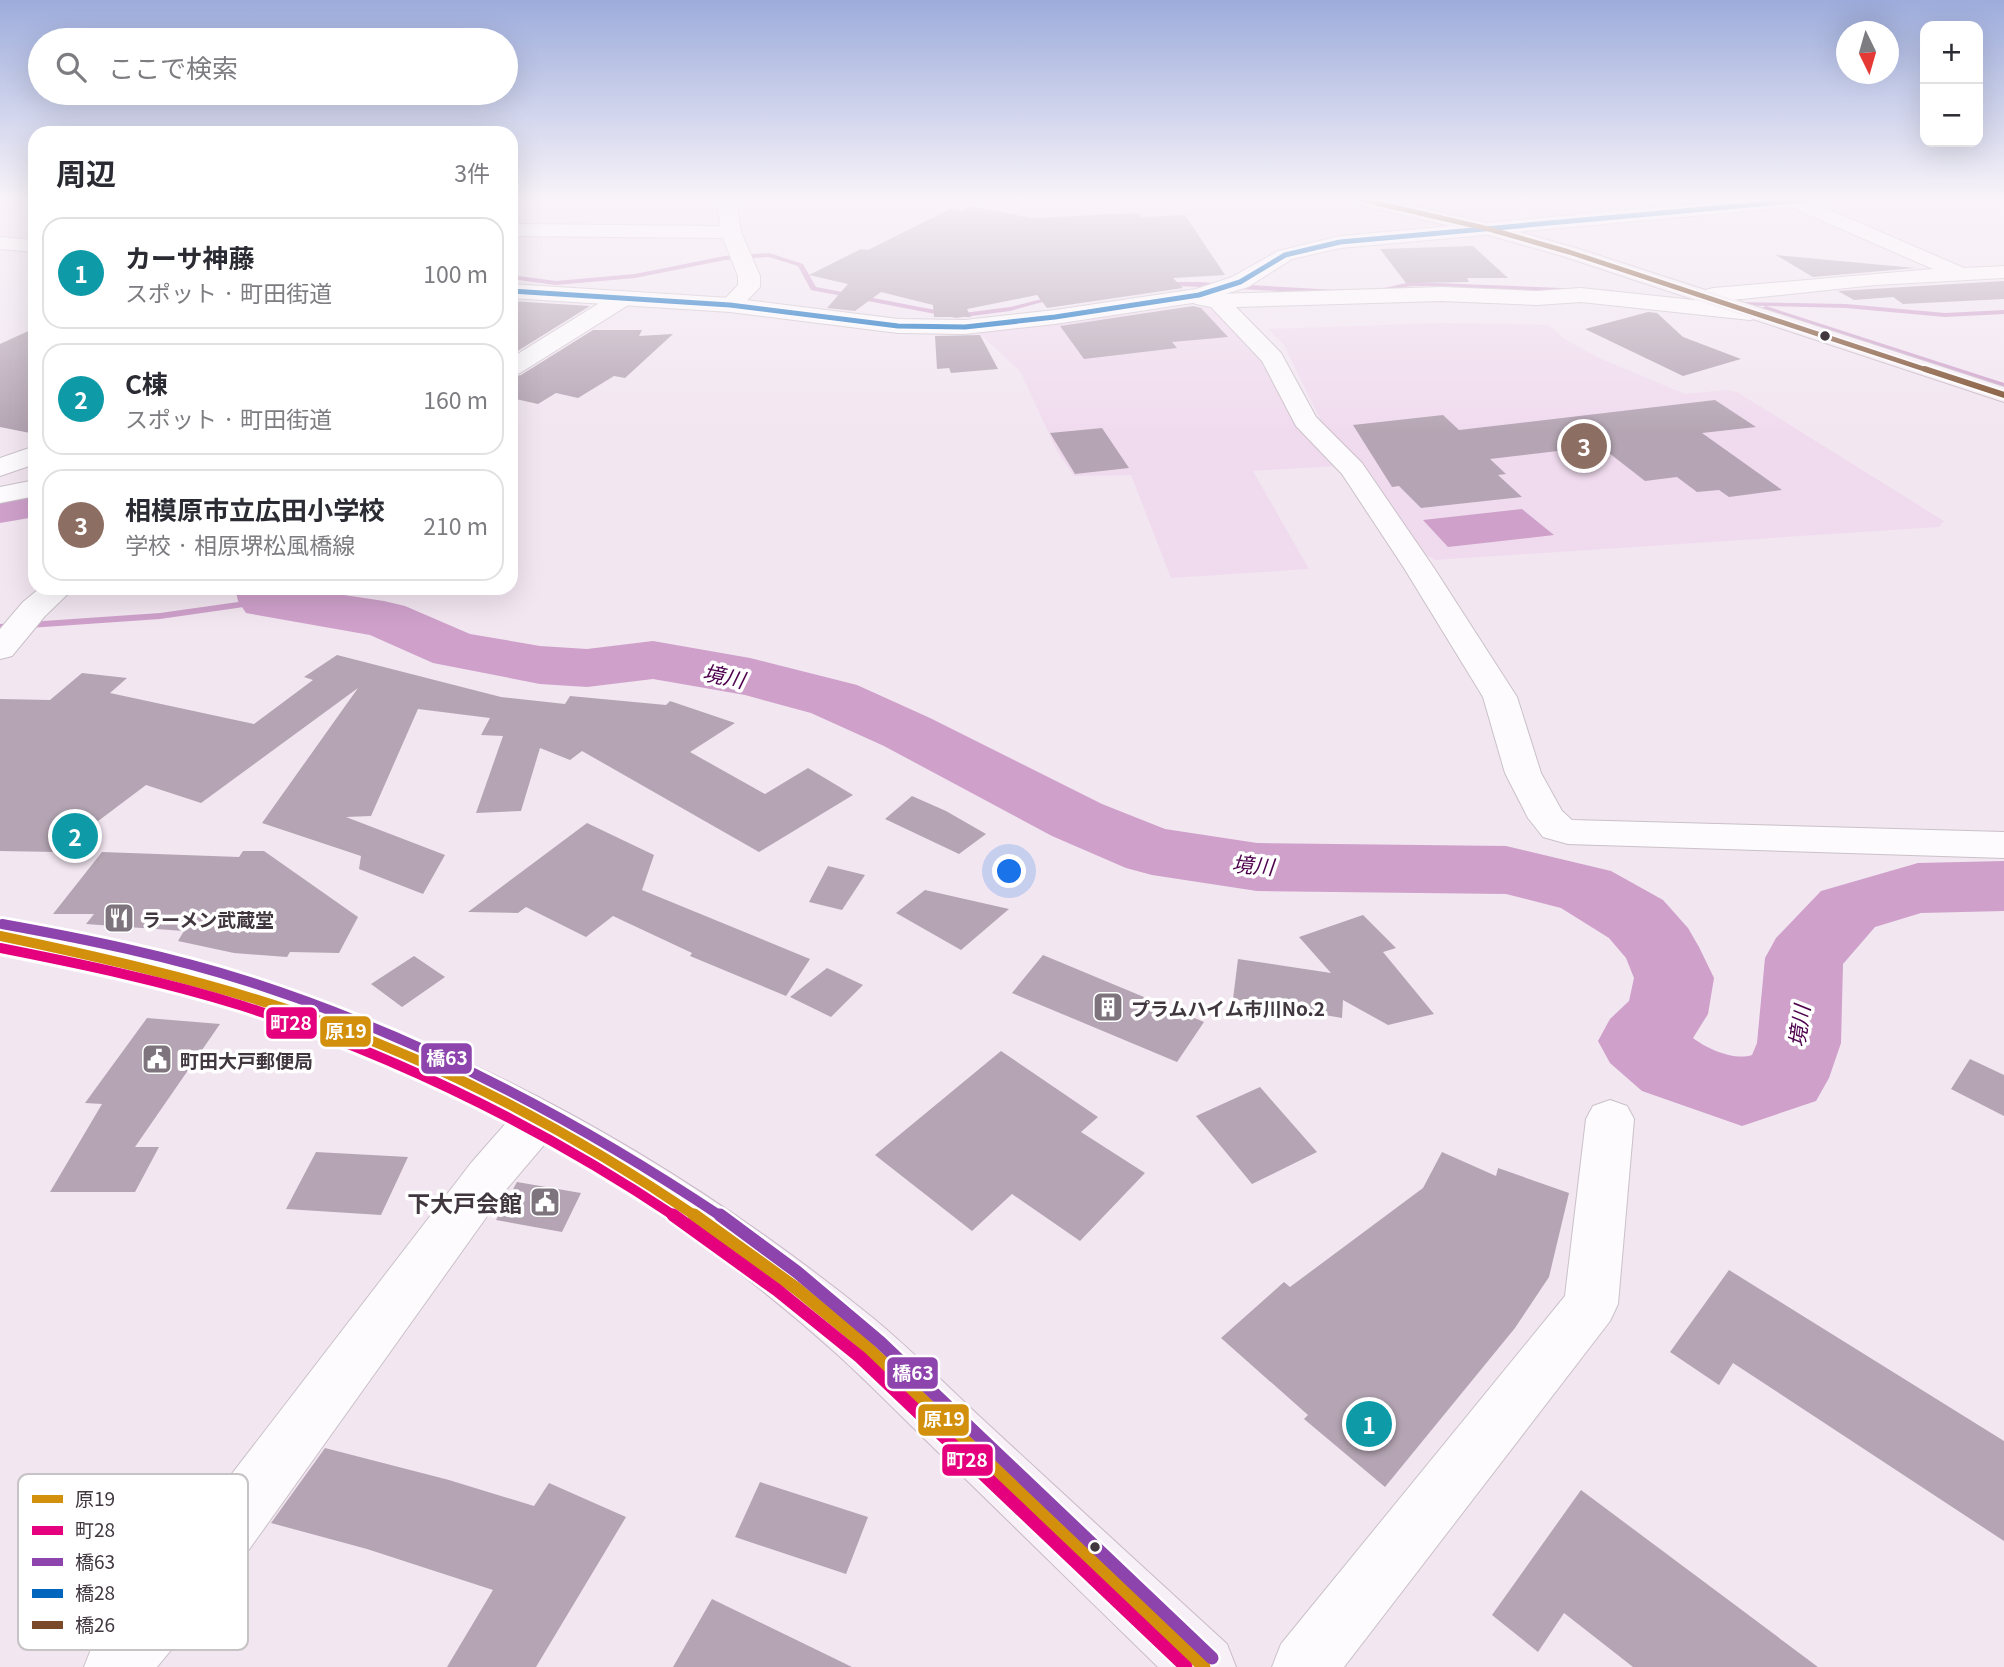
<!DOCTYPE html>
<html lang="ja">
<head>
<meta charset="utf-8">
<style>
  body { margin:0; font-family:Georgia,"Noto Sans JP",serif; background:#f7f7f7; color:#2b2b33 }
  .controls { position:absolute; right:21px; top:21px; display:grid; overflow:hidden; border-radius:14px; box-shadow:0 7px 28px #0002 }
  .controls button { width:63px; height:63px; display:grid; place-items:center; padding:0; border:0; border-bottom:2px solid #e1e1e2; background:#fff; color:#2b2b33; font:35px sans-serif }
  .compass { position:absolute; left:1836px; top:21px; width:63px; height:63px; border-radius:50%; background:#fff; box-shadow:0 7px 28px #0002; rotate:175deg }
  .you { position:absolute; left:1010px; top:872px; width:24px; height:24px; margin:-18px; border:5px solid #fff; border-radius:50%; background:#1a73e8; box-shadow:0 0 0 10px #1a73e833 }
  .badge { display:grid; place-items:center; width:46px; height:46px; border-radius:50%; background:#2563eb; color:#fff; font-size:23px; font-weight:700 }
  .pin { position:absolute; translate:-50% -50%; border:4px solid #fff; box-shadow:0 2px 7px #0006 }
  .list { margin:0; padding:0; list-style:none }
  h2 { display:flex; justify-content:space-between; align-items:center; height:91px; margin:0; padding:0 28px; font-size:30px }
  h2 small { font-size:23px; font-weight:400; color:#7c7c81 }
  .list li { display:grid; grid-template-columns:46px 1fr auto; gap:21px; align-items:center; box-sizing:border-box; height:112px; margin:0 14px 14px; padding:0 14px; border:2px solid #e1e1e2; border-radius:21px }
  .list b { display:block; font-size:26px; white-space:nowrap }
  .list p { margin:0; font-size:23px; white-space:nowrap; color:#7c7c81 }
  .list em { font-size:23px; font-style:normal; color:#7c7c81 }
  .icon { flex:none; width:38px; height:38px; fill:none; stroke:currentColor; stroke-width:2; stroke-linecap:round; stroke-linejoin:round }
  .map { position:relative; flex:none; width:2004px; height:1667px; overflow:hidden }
  .search { position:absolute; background:#fff; box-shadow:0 7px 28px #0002; left:28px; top:28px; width:490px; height:77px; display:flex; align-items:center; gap:18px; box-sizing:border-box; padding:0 24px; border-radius:38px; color:#7c7c81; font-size:26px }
  .panel { position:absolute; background:#fff; box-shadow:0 7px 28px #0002; left:28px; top:126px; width:490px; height:469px; border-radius:21px }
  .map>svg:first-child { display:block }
</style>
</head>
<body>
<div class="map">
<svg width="2004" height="1667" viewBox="0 0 2004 1667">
  <rect width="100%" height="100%" fill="#f2e6f1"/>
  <path fill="#f0dbee" d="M1210,306l50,53 4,1 20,45 52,61 -83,5 56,98 -138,9 -40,-103 -57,1 -17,-25 -37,-80 -41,-38 189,-24z
    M1445,323l104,2 14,13 34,19 88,37 42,-4 10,2 207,129 -5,6 -504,33 -13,-7 -55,-82 -46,-50 -37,-76 -16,-16z"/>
  <path fill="#cea0ca" d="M1522,509l32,26 -106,12 -25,-27z"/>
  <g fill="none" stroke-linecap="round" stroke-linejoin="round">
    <path fill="#cea0ca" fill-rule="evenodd" d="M769,253l34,11 13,23 140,27 54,-7 48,-12 3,2 -51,14 -54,7 -145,-28 -13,-24 -29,-9 -44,3 -90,18 -79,7 -45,-6v-4l45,6 79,-7 90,-18z
      M1163,282h35l139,8 3,2 -3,2 -176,-9v-2z
      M1411,282l201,8 3,2 -3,2 -84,-2 -87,-6h-30l-42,8 -3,-2z
      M1733,302l113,2 99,9 59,-3v4l-59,3 -99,-9 -80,-2 238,77v5l-241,-78 -1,-2 4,-2 -31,-1 -4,-2z
      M267,598l4,1v4l-111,16 -160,11v-6l160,-11z"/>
    <path fill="#cea0ca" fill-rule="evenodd" d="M35,485v32l-35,6v-32z
      M235,588h62l87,13 21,5 65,28 70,12 47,3 66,-8 97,17 107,27 73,33 172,86 63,25 92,14 249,3 105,25 52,29 25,28 11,19 15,31 -6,36 -15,24c14,11 42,23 59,17l5,-12 8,-85 11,-20 45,-47 97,-28 86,-2v50l-83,2 -46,14 -32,37 -2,79 -12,35 -13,23 -74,25 -100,-35 -32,-28 -12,-22 12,-22 19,-18 5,-23 -8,-20 -17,-20 -48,-30 -55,-14 -249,-3 -105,-16 -26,-7 -74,-32 -168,-90 -73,-33 -66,-18 -92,-16 -66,8 -47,-3 -107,-21 -63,-28 -124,-22 -8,-12z"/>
  </g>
  <path fill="#b5a5b4" d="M970,206l62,12 106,-5 4,4 43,-2 40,60 -52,3 10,10 -136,20 -10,-13 -70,14 4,8h-37l-1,-12 -52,-13 -26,19 -28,-3 21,-24 -39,-9 52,-26 7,1 82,-41 11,2z
    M1473,246l35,32h-41l2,4 -63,1 -26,-34z
    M1776,255l139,13 -102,9z
    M2004,281v18l-101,5 -10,-7 -39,3 -16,-9z
    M511,301l79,5 -79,49z
    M1193,306l8,2 27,29 -56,5 5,6 -93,11 -24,-33z
    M1648,312l9,1 26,24 58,22 -58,17 -98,-47z
    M35,328v106l-35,-7v-83z
    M593,330h49l-3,6 34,-2 -48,44 -11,-2 -36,22 -22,-5 -18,11 -27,-6v-21l10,-2z
    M980,335l18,34 -47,4 -2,-5 -12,1 -2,-33z
    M1715,400l41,27 -54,6 80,57 -53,7 -10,-7 -22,2 -20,-15 -32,4 -45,-35 -110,13 16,15 -8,1 24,22 -101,11 -22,-22 -7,1 -39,-62 90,-10 16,15z
    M1102,428l27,40 -54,6 -25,-41z
    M337,655l164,42 64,7 5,-8 96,9 4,-4 65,22 -45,29 75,42 43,-26 45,27 -94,57 -177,-101 -12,9 -30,-12 -19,63 -45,2 27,-77 -22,-1 9,-17 -72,-9 -47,107 -25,1 99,38 -22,39 -64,-25 2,-13 -99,-33 96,-135 -157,115 -55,-18 -89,67 -57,-1v-152l50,1 32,-27 45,5 -17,15 144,31 59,-44 -9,-3z
    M912,796l34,15 40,23 -27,20 -74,-35z
    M587,823l67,32 -12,35 168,69 -24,37 -96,-40 2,-3 -79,-37 -27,21 -60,-30 -8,6 -50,-1z
    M243,851h21l94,66 -19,36 -49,-1 -3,5 -53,-4 -56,-12 6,-10 -98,-7 8,-10h-41l49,-62 137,5z
    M828,866l37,9 -23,35 -33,-8z
    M925,890l84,19 -48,41 -65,-37z
    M1363,915l33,33 -13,4 51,62 -46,11 -45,-25 -1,18 -109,-19 5,-40 93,14 -32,-36z
    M1043,955l161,67 -27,40 -165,-69z
    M414,956l31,21 -43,30 -31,-23z
    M827,968l36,17 -32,32 -41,-20z
    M147,1018l73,6 -85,123h24l-24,45h-85l52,-88 -17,-1z
    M1001,1051l97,66 -17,15 64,41 -65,68 -68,-47 -40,37 -97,-76z
    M1970,1059l34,16v41l-53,-27z
    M1260,1087l57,65 -65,32 -56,-68z
    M316,1152l92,5 -27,58 -95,-6z
    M1442,1152l54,24 2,-8 71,25 -20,84 -34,51 -130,159 -81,-68 4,-4 -87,-77 63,-56 6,5 133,-99z
    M517,1182l64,11 -19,39 -66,-12z
    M1729,1270l275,171v100l-271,-178 -14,22 -49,-33z
    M325,1448l124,32 85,26 15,-23 77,34 -90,150h-89l46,-77 -126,-41 -96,-26z
    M760,1482l108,35 -22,57 -111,-37z
    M1581,1490l237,177h-185l-69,-54 -26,39 -46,-37z
    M712,1599l140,68h-179z"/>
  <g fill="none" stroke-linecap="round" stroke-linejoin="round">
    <g stroke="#cac1c9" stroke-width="2">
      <path id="street" d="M718,200h18l5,32 19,44v11l-22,23h-16l-3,-5 19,-20v-9l-15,-38 -212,-2v-12l209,2z
        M1782,200h25l157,68 40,-2v12l-129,7 -162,17 -8,-2 -3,-5 3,-5 8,-2 220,-19 -149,-65z
        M1442,287l95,4 44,-3 169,18 8,2 3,5 -3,5 -8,2 -169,-18 -44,3 -95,-4 -206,6 45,46 35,64 46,46 72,105 83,129 24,76 21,38 10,9 432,12v26l-436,-14 -25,-7 -15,-19 -23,-45 -22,-76 -79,-129 -62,-94 -46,-48 -34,-65 -51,-54 -16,-3 -3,-5 3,-5h23z
        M622,292l8,2 3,5 -3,5 -110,69 -9,2v-17l103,-64z
        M35,446v18l-35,12v-18z
        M35,480v16l-35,7v-16z
        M40,588h34l-29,28 -33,40 -12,3v-30l23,-27z
        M538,1100l17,6 7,13 -7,13 -50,59 -287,402 -61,74h-73l9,-23 81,-95 297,-386 50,-57z
        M1610,1100l17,6 7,13 -16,185 -8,17 -266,346h-72l9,-23 284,-348 21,-177 7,-13z"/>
    </g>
    <g stroke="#cac1c9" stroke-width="2">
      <path id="secondary" d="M1740,200h73l-9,6 -464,42 -48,11 -44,28 -49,15 -144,22 -90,10 -67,-1 -168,-21 -219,-14v-14l219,14 168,21 67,1 90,-10 141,-21 36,-12 46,-26 62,-15z
        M0,237l35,3v12l-35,-3z"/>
    </g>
    <g stroke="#c9bac8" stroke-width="2">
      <path id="primary" d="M1354,200h34l108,25 80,23 428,139v15l-442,-146 -78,-22 -128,-30z
        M0,922c117,21 233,48 345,89 193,72 369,178 528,307 41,34 79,73 118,109 78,72 157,145 236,217l9,23h-78c-72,-70 -143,-140 -215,-210 -35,-34 -69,-69 -105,-102 -173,-156 -385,-280 -607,-350 -76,-23 -153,-40 -231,-55z"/>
    </g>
    <use href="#street" fill="#fdfbfd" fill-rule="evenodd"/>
    <use href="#secondary" fill="#fdfbfd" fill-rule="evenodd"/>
    <use href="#primary" fill="#f7f0f6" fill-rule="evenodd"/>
    <g stroke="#fff" stroke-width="16">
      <path id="bus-1-far1" d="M0,936c99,21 197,43 292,75 144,49 279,120 405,206"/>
    </g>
    <g stroke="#fff" stroke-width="18">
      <path id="bus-1" d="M694,1215l103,74 61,50 346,328"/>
    </g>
    <g stroke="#fff" stroke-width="16">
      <path id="bus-2-far1" d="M0,948c81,16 163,33 243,58 154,50 298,121 433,211"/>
    </g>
    <g stroke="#fff" stroke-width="18">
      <path id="bus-2" d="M673,1215l104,75 83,67 326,310"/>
    </g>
    <g stroke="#fff" stroke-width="16">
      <path id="bus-3-far1" d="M2,924c83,15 167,32 248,58 170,55 324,136 472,235"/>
    </g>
    <g stroke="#fff" stroke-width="18">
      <path id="bus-3" d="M720,1215l77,57 83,70 332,316"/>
    </g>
    <g stroke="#fff" stroke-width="8">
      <path id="bus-4" d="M511,291l219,14 168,21 67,1 90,-10 144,-22 41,-13 45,-27 55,-13 464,-42"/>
    </g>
    <g stroke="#fff" stroke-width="8">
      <path id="bus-5-far1" d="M1363,200l126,29 80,23 361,119"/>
    </g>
    <g stroke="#fff" stroke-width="10">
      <path id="bus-5" d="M1925,369l79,26"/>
    </g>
    <use href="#bus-1-far1" stroke="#d2900d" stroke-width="10"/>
    <use href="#bus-1" stroke="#d2900d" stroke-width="13"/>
    <use href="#bus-2-far1" stroke="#e5007d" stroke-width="10"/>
    <use href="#bus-2" stroke="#e5007d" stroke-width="13"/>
    <use href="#bus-3-far1" stroke="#8e44ad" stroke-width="10"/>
    <use href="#bus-3" stroke="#8e44ad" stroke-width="13"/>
    <use href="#bus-4" stroke="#0065bd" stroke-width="5"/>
    <use href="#bus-5-far1" stroke="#7a4b2a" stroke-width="5"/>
    <use href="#bus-5" stroke="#7a4b2a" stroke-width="6"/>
  </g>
  <linearGradient id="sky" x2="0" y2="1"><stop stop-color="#9dacdc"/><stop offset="0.46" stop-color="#f9f4f9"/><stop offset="1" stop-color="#f9f4f9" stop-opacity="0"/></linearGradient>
  <rect width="2004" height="433" fill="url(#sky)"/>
  <defs>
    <g id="restaurant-square" transform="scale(1.575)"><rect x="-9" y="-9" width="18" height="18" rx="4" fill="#7e747d" stroke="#fff"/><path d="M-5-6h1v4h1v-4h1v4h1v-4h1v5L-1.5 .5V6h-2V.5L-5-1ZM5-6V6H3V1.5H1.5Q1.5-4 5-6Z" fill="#fff"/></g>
    <g id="building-square" transform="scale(1.575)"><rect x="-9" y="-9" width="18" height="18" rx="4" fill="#7e747d" stroke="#fff"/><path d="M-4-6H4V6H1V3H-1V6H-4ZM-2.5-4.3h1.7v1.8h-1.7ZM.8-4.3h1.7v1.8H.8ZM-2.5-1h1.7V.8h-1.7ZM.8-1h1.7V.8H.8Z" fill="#fff"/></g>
    <g id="civic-square" transform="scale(1.575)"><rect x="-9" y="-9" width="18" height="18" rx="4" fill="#7e747d" stroke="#fff"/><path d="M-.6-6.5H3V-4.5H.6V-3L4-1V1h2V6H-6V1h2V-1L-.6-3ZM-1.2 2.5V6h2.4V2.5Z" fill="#fff"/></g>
  </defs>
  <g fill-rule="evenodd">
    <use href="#restaurant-square" x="119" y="918"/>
    <use href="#building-square" x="1108" y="1007"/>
    <use href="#civic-square" x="157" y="1059"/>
    <use href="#civic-square" x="545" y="1202"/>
  </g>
  <g fill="#40373f" stroke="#fff" stroke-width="2.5">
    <circle cx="1825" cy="336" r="6"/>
    <circle cx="1095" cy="1547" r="6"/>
  </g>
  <g text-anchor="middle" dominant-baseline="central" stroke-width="7" stroke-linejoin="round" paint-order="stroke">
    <g font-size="19" font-weight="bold" fill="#40373f" stroke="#fff" text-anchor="start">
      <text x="142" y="918">ラーメン武蔵堂</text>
      <text x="1131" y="1007">プラムハイム市川No.2</text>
      <text x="180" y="1059">町田大戸郵便局</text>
    </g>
    <g font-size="21" font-style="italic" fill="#4d004d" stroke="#fff">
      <text transform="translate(724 675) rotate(12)">境川</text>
      <text transform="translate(1253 864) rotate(5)">境川</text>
      <text transform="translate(1798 1026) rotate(-82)">境川</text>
    </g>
    <g font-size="23" font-weight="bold" fill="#40373f" stroke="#fff" text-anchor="end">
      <text x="522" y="1202">下大戸会館</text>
    </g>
  </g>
  <rect x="18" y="1474" width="230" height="176" rx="10" fill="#fff" stroke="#c6c3c5" stroke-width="2"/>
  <rect x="32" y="1495" width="31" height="8" fill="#d2900d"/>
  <rect x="32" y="1526" width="31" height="9" fill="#e5007d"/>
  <rect x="32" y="1558" width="31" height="8" fill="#8e44ad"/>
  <rect x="32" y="1589" width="31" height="9" fill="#0065bd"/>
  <rect x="32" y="1621" width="31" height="8" fill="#7a4b2a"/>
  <g font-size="19" fill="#40373f">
    <text x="75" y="1506">原19</text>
    <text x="75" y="1537">町28</text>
    <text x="75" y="1569">橋63</text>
    <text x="75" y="1600">橋28</text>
    <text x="75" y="1632">橋26</text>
  </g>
  <g stroke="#fff" stroke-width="2.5">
    <rect x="265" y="1006" width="53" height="34" rx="7" fill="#e5007d"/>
    <rect x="319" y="1015" width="53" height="33" rx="7" fill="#d2900d"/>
    <rect x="420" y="1042" width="53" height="33" rx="7" fill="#8e44ad"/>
    <rect x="886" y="1356" width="53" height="34" rx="7" fill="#8e44ad"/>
    <rect x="917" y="1403" width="53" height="34" rx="7" fill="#d2900d"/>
    <rect x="941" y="1443" width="53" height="34" rx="7" fill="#e5007d"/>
  </g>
  <g font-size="19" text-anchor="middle" font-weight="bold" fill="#fff">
    <text x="291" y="1030">町28</text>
    <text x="346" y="1038">原19</text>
    <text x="447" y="1065">橋63</text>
    <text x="913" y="1380">橋63</text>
    <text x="944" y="1426">原19</text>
    <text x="967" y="1467">町28</text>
  </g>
</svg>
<div class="controls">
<button>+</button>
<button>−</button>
</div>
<svg class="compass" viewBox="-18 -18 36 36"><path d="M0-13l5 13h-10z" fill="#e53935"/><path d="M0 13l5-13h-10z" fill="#7c7c81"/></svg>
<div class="you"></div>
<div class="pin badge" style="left:1369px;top:1424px;background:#0f9aa8">1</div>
<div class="pin badge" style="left:75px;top:836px;background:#0f9aa8">2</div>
<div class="pin badge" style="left:1584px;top:446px;background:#8d6e63">3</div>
<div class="search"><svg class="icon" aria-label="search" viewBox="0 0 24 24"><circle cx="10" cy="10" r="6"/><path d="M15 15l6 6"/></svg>ここで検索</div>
<section class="panel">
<h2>周辺<small>3件</small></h2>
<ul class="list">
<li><span class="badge" style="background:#0f9aa8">1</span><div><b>カーサ神藤</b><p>スポット · 町田街道</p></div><em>100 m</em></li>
<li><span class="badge" style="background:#0f9aa8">2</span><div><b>C棟</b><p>スポット · 町田街道</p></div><em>160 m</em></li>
<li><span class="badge" style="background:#8d6e63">3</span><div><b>相模原市立広田小学校</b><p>学校 · 相原堺松風橋線</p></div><em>210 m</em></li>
</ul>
</section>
</div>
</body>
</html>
